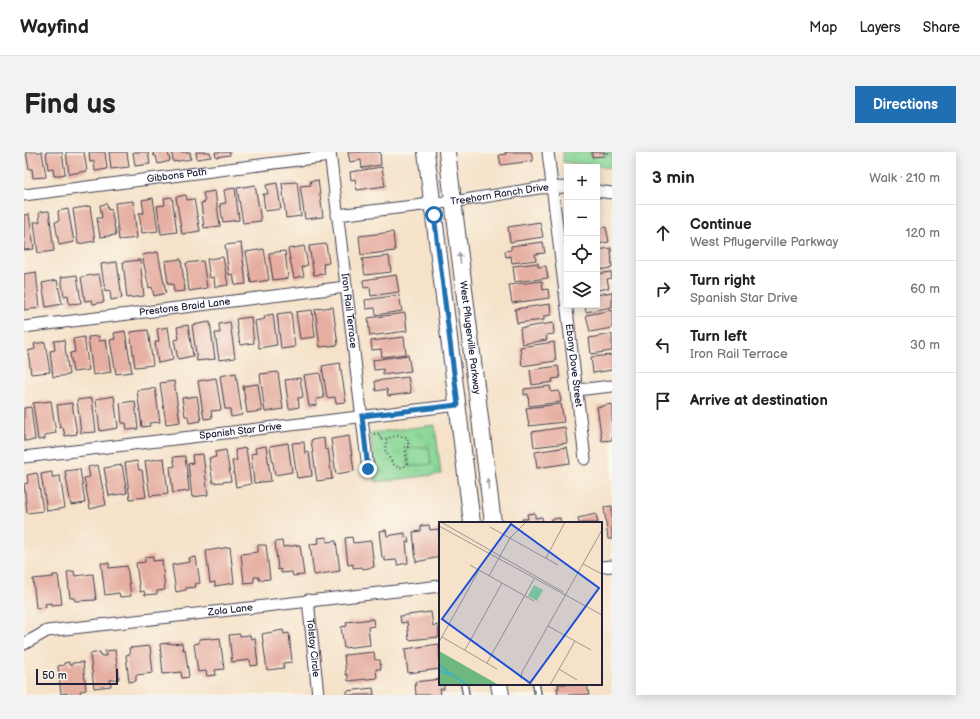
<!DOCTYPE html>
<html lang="en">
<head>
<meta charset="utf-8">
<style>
  body { margin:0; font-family:"Balsamiq Sans",sans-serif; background:#f2f2f2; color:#222 }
  .controls { position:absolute; right:12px; top:12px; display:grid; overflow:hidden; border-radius:0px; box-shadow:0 2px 10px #0003 }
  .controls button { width:36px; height:36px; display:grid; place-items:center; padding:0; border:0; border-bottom:1px solid #e0e0e0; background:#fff; color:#222; font:20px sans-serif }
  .scale { position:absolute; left:12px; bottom:10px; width:82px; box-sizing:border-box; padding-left:4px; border:2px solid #22223b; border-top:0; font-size:11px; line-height:14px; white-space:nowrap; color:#22223b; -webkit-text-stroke:3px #fbf7ec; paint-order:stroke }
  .stop { position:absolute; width:12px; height:12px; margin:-9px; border:3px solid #1f6fb2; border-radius:50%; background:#fff }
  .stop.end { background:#1f6fb2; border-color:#fff; box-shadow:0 1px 4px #0008 }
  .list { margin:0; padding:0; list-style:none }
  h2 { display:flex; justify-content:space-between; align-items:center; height:52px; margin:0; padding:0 16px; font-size:17px }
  h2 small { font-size:13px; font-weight:400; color:#767676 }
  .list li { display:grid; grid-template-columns:26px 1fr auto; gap:12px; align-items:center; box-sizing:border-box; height:56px; padding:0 16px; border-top:1px solid #e0e0e0 }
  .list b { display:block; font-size:15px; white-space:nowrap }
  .list p { margin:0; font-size:13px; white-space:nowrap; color:#767676 }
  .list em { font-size:13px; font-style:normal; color:#767676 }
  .icon { flex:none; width:22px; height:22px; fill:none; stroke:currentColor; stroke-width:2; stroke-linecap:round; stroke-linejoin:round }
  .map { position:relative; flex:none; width:588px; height:543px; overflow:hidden; border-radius:0px }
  header { display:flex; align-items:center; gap:24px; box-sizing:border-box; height:56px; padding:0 20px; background:#fff; border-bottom:1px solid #e0e0e0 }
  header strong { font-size:19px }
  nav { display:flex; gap:22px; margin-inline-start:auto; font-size:14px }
  .intro { display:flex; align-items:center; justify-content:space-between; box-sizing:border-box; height:96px; padding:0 24px }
  h1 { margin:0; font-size:28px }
  .button { padding:10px 18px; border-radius:0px; background:#1f6fb2; color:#fff; font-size:14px; font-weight:700 }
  main { display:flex; gap:24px; padding:0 24px }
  aside { flex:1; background:#fff; border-radius:0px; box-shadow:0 2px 10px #0003 }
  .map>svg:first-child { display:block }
</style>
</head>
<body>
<header>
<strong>Wayfind</strong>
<nav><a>Map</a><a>Layers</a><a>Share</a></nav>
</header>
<div class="intro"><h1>Find us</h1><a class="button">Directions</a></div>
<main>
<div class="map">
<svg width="588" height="543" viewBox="0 0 588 543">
  <defs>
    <pattern id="park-crowns" width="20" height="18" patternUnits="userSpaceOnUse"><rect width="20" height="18" fill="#89d796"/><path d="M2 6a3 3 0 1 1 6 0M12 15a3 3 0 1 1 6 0" fill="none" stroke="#76b882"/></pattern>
  </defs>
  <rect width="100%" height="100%" fill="#fbf7ec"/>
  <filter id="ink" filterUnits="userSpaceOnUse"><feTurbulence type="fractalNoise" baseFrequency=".025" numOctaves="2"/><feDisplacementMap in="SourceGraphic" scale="8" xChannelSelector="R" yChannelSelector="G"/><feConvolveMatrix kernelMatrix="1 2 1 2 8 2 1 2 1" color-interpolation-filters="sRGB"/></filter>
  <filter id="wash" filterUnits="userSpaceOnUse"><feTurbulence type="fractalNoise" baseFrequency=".012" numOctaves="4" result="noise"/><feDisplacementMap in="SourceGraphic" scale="16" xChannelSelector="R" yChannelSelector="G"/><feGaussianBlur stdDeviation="0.9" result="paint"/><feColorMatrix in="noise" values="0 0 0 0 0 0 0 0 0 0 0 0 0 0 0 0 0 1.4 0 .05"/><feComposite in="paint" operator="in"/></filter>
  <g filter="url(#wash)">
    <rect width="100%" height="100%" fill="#f5e2c9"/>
    <path fill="url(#park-crowns)" stroke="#567c68" d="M539,0h49v16l-49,-6z
      M411,273l6,49 -65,8 -6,-49z"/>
    <path fill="#89d796" stroke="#567c68" d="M405,295l2,17 -22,3 -2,-18z"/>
    <g id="blocks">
      <path fill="#e6ada1" d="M2,0h16l4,25 -13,1 -1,-9h-3z
        M22,0h16l3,22 -11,2 -1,-8 -5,1z
        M42,0h18l3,19 -18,3z
        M65,0h16l2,17 -12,2 -1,-10 -4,1z
        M85,0h18l2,15 -18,2z
        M109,0h15l2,12 -15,2z
        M129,0h15l2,9 -12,3 -2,-8h-2z
        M148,0h18l1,7 -18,3z
        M172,0h14l1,5 -14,2z
        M191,0h15v3l-14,2z
        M324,0h32l1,13 -19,3 -1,-8 -11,2z
        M481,0h26l2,9 -32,4 -2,-10 7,-1z
        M568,0h12v4l-12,1z
        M358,15l3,19 -28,4 -2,-11 -4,1 -1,-8z
        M294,28l5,37 -18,2 -5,-33 11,-1 -1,-4z
        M273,30l4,34 -15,2 -4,-35z
        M253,31l4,26 -16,2 -2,-17h5l-2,-9z
        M231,33l6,36 -18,2 -6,-35z
        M211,36l4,32 -16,2 -3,-18 6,-1 -2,-13z
        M191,39l5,35 -16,2 -3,-25 4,-1 -2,-9z
        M162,43l1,5 7,-1 6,32 -18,3 -6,-37z
        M148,45l5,35 -16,2 -4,-28 8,-1 -1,-7z
        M129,46l5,33 -16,2 -3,-20h5l-2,-13z
        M109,49l4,37 -18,2 -4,-37z
        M83,52l1,6 3,-1 5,26 -16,2 -3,-19h5l-2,-13z
        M66,54l5,35 -17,3 -5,-35z
        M44,57l6,33 -15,3 -4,-23 4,-1 -1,-10z
        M25,59l5,40 -16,2 -4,-31h6l-1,-10z
        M5,62l5,35 -10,1v-35z
        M516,70l3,15 -33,5 -2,-15z
        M582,75l3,15 -12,2v-15z
        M369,80l2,19 -34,4 -2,-19z
        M519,90l2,11 -10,1 1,6 -24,3 -1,-7 -5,1 -1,-6 6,-1v-4z
        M217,91l5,41 -11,1 -2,-11 -4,1 -4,-30z
        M302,92l3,19 -6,1 2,10 -11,1 -5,-29z
        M280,94l4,19 -6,2 2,9 -10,2 -6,-29z
        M587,96l1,20 -15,2v-20z
        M240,97l5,31 -18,3 -5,-31z
        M261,99l3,27 -15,2 -4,-27z
        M134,100l8,41 -12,3 -2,-9 -3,1 -7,-33z
        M365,104l2,16 -26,3 -3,-16z
        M199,105l5,28 -13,2 -1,-10 -4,1 -3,-19z
        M157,107l4,32 -11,1 -1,-8h-5l-3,-23z
        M116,108l4,36 -17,2 -4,-36z
        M179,109l4,27 -18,3 -3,-28z
        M93,110l5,36 -11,2 -1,-10 -5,1 -4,-27z
        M514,111v4l8,-1 2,12 -33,4 -2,-16z
        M12,120l4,36 -16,2v-36z
        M587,120l1,6 -5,1 2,9 -12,2v-16z
        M75,122l5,28 -11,2 -1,-4 -7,1 -4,-24z
        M53,123l4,28 -12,1 -1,-9 -4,1 -3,-19z
        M372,123l3,17 -28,4 -1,-9 -6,1 -1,-8z
        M33,128l5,24 -16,3 -4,-24z
        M518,129l1,9 5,-1 1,9 -37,5 -3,-18z
        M588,140v15l-26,5 -1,-7h12v-10z
        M375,143l3,16 -26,4 -1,-7 -9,1 -1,-9z
        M526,152l1,11 -7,1v4l-27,3 -2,-14z
        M309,155l5,38 -18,2 -5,-38z
        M288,158l3,27 -15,2 -4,-27z
        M588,158v18l-22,4 -4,-17z
        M267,160l4,35 -14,2 -4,-35z
        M381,161l2,18 -37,5 -2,-18z
        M249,162l4,31 -18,3 -4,-27 10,-2 -1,-3z
        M227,165l3,26 -14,2 -4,-26z
        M186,170l5,37 -18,2 -5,-36z
        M206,170l5,36 -16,2 -4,-27h5l-1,-9z
        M529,171l1,11 -8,1 1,5 -25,4 -2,-16z
        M164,173l5,31 -15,3 -4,-19 5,-1 -2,-12z
        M144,175l5,33 -15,3 -3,-21 4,-1 -2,-12z
        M124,178l5,35 -18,2 -5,-35z
        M101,179l7,41 -16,2 -6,-34 5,-1 -1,-6z
        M588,182v17l-21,3 -2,-16z
        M75,184v5l7,-1 5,32 -18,3 -5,-38z
        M60,185l5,33 -16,2 -3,-19 5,-1 -2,-13z
        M380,185l2,17 -24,3 -1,-8 -9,1 -1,-9z
        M40,188l5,35 -16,2 -3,-26 5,-1 -1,-9z
        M21,190l5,30 -19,2 -3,-23 7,-2 -1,-5z
        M530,190l2,19 -34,5 -2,-19z
        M384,203l3,16 -28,4v-6l-9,1 -1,-10z
        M588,203v15l-19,3 -2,-16z
        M316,211l6,39 -10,1 -1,-6 -8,1 -5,-32z
        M534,214l2,12 -8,1 1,3 -21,3 -2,-15z
        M254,220l5,37 -18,3 -5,-38z
        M212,221l6,42 -11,2 -1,-8h-5l-5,-33z
        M296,221l4,25 -8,1 1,6 -8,1 -5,-31z
        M384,225l3,16 -23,3 -1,-7 -11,2 -1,-10z
        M192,226l5,32 -10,1 1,7 -8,1 -6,-38z
        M276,226l3,19 -5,1 1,9 -10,2 -4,-29z
        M150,229l6,41 -14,2 -6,-41z
        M234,232l4,27 -15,2 -4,-27z
        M526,234l1,6 8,-1 2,11 -32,4 -1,-12 -4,1v-6z
        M131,236l5,34 -11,1 1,3 -8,1 -5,-37z
        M90,244l4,32 -18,3 -4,-32z
        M173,244l4,25 -12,2 -1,-7h-3l-3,-18z
        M68,246l4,34 -15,1 -4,-33z
        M27,249l5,32 -11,2v4l-7,1 -5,-37z
        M111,249l3,28 -11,1 -1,-7h-4l-2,-20z
        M48,251l5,31 -12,2 -2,-9 -3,1 -3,-23z
        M537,252l3,18 -35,4 -3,-18z
        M588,252v36l-10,1 -5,-34z
        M7,255l4,33 -11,1v-33z
        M541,275l2,16 -33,4 -2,-15z
        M325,284l5,35 -18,3 -5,-35z
        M300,286l1,12 3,-1 4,30 -15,2 -6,-41z
        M280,290l1,11 4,-1 3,24 -15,2 -5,-35z
        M264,291l4,29 -17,3 -5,-29z
        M242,294l5,35 -17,2 -3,-29 5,-1 -1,-5z
        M543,295l3,16 -33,5 -2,-16z
        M222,296l5,36 -15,3 -4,-26 5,-1 -2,-10z
        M202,298l5,31 -18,2 -4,-25 7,-1 -1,-5z
        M179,302l5,41 -16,2 -4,-33 5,-1 -1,-8z
        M161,304l4,35 -16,2 -3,-26 5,-1 -2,-9z
        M140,306l4,36 -18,2 -5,-35z
        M113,309l2,9h3l4,27 -16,2 -5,-36z
        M74,313l8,40 -16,4 -6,-31 6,-1 -2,-10z
        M98,313l5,28 -18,3 -5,-28z
        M56,317l5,34 -14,2 -6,-34z
        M28,320v5l8,-1 5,32 -18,3 -6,-37z
        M13,321l6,38 -16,2 -3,-29 4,-1 -1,-8z
        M588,354v33h-4l-4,-32z
        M511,361v5l7,-1 1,6h-21v-4h6l-1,-5z
        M572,362l2,9h-19l-1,-5z
        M536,366l1,5h-10v-4z
        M405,373l1,5 9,-1 1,28 -24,5 -3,-30 8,-1v-5z
        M362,378l1,6 18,-3v5l3,-1 1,5h-3l2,21 -11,2v-5l-12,1v-3h-3l-3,-27z
        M303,385v5l9,-1 4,30 -26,4 -4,-31 9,-1 -1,-5z
        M328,385l1,6 18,-2 3,26 -11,2 -1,-2 -9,1v-4l-5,1 -3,-27z
        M258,389l1,6 17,-2 4,30 -11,1 -1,-4 -11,1v-4l-3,1 -3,-28z
        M234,393h8l4,34 -11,1v-3h-5v5l-10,1 -3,-29 17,-2z
        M206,395l4,36 -19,3v-4l-5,1 -4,-32z
        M129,404v5l9,-1 3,30 -8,1v3l-12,1 -1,-4 -4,1 -4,-29 9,-1v-5z
        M172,405l4,26 -5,1 1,3 -10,1v2l-10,2 -4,-27 18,-3 -1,-4z
        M77,411h8v5l18,-2 4,30 -11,1 -1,-4 -14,2z
        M50,419l1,5 18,-2 3,26 -21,1 -1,-3h-4l-3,-26z
        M29,423h5l4,29 -11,1v-2l-6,1 1,3 -10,1 -3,-29 20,-2z
        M407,460l2,14 5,-1 1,12 -30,3 -2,-18 -6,1 -1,-7z
        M349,467l1,7 -6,1 2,18 -26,3 -3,-21 6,-1 -1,-4z
        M259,478l1,4 5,-1 3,29 -9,1 1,5 -17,2 -5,-36z
        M216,482v2l10,-1 1,4 4,-1 3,27 -7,1 -1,-6 -18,2 -3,-27z
        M187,486v1l9,-1 4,31 -9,1 1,5 -9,1 -1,-5 -8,1 -4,-28 5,-1v-4z
        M147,491v1l11,-1 1,7 2,-1 4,28 -7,1 -1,-6 -18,2 -3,-30z
        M415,492l1,25 -32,4 -3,-24z
        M126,494l3,27 -17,2v6l-7,1 -3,-27 4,-1 -1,-6z
        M91,498l4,29 -9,1 1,6 -17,2 -4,-34 10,-2 1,4h5l-1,-5z
        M350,500l1,8h5l1,9h-5l1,9 -29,3v-6h-2l-2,-20z
        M45,510v3h3v-2l11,-1 3,28 -6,1 1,4h-14v-2l-6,1 -3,-28 6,-1v-2z
        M416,527v5h4v5h-4l1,6h-25l-1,-13z
        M534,532h29l2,11h-31l-1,-7h2z
        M349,536l1,7h-27v-4z"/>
    </g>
  </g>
  <g filter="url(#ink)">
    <use href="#blocks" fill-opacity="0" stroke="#423f50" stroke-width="1"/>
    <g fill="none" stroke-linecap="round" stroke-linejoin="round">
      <g stroke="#423f50" stroke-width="8">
        <path id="service" d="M440,532l2,11
          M512,532l2,11"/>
      </g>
      <g stroke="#423f50" stroke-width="13">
        <g id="minor">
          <path id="s1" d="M306,0l38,317"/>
          <path id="s2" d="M524,0l37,307"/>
          <path d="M573,39l15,2"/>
          <path id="s3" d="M0,43l306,-39"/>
          <path id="s4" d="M313,63l128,-15 74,-12 28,-1"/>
          <path id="s5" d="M0,175l322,-40"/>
          <path d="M553,238l35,-4"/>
          <path id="s6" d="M0,305l434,-52"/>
          <path d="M577,415l11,-1"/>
          <path id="s7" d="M284,448l10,95"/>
          <path id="s8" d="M0,492l23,-13 393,-45"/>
        </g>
      </g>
      <g stroke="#423f50" stroke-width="18">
        <g id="secondary">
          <path d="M402,0l46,371"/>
          <path id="s9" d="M423,0l46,371"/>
          <path d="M475,532l2,11"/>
        </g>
      </g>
      <path stroke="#423f50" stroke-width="2" stroke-dasharray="1 3" stroke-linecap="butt" d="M581,0v2l6,-2
        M350,282h5l2,6 15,-4 11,1 2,10h-4l2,18c-13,7 -16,-5 -22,-15l2,-11"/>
      <use href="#service" stroke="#fff" stroke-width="5.5"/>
      <use href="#minor" stroke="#fff" stroke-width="11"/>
      <use href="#secondary" stroke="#fff" stroke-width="16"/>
    </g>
    <defs><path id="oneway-solid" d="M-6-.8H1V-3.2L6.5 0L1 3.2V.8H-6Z"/></defs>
    <g fill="#9c9ca7">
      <use href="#oneway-solid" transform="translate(436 106) rotate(-97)"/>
      <use href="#oneway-solid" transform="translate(464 332) rotate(-97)"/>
    </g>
  </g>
  <g fill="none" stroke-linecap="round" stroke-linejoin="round" filter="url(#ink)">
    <path stroke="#1f6fb2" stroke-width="5" d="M344,317l-6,-53 96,-11 -24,-190"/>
  </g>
  <g text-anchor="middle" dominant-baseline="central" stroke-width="4" stroke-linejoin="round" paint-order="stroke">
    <g font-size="10" fill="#22223b" stroke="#fbf7ec">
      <text stroke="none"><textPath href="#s3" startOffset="154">Gibbons Path</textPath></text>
      <text stroke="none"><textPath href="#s4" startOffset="164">Treehorn Ranch Drive</textPath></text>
      <text stroke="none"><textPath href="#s5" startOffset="162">Prestons Braid Lane</textPath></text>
      <text stroke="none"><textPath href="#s1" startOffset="160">Iron Rail Terrace</textPath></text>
      <text stroke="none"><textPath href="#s9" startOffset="187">West Pflugerville Parkway</textPath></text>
      <text stroke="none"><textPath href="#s2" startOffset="215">Ebony Dove Street</textPath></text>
      <text stroke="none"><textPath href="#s6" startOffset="218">Spanish Star Drive</textPath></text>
      <text stroke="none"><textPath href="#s8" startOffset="211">Zola Lane</textPath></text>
      <text stroke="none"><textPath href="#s7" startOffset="48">Tolstoy Circle</textPath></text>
    </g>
  </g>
  <g transform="translate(415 370)">
    <rect width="163" height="163" fill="#f5e2c9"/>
    <path d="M0,129l53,30 7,4h-60z" fill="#6eb87f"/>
    <path d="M95,63l9,5 -6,11 -9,-5z" fill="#89d796"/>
    <path fill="none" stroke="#42b2bc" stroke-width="2" d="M0,143l28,20M0,149l13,4"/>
    <path fill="none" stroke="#a19590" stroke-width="1" d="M2,0l122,70M0,4l163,89M51,5l68,38M107,36l19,-36M144,42l19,10M31,43l64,36M50,54l21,-38 16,-16M109,104l43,24M3,115l55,32M0,120l40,-72M26,128l37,-67M48,141l47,-84M120,147l18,11M82,157l1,-7 80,-142M111,163l25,-44"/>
    <path fill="#1d4ed8" fill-opacity="0.15" stroke="#1d4ed8" stroke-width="2" d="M72,2l88,64 -69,95 -88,-64z"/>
    <rect width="163" height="163" fill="none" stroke="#22223b" stroke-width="2"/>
  </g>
</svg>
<div class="controls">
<button>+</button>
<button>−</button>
<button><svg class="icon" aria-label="locate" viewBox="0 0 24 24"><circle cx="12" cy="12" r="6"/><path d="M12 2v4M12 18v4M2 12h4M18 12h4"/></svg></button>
<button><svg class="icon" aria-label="layers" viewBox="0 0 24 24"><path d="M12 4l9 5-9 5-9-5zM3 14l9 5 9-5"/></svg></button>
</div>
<div class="scale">50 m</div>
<div class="stop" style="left:410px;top:63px"></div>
<div class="stop end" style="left:344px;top:317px"></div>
</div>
<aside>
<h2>3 min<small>Walk · 210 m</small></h2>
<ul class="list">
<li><svg class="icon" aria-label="ahead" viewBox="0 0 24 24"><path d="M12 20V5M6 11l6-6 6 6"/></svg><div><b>Continue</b><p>West Pflugerville Parkway</p></div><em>120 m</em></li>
<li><svg class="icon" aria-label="right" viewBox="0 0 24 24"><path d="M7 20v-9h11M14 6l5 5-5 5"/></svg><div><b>Turn right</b><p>Spanish Star Drive</p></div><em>60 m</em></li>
<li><svg class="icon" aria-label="left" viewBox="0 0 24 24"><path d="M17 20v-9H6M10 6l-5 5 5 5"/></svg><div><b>Turn left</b><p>Iron Rail Terrace</p></div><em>30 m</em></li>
<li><svg class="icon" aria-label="arrive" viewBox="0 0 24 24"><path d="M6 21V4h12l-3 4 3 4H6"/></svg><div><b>Arrive at destination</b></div></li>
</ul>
</aside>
</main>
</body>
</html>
